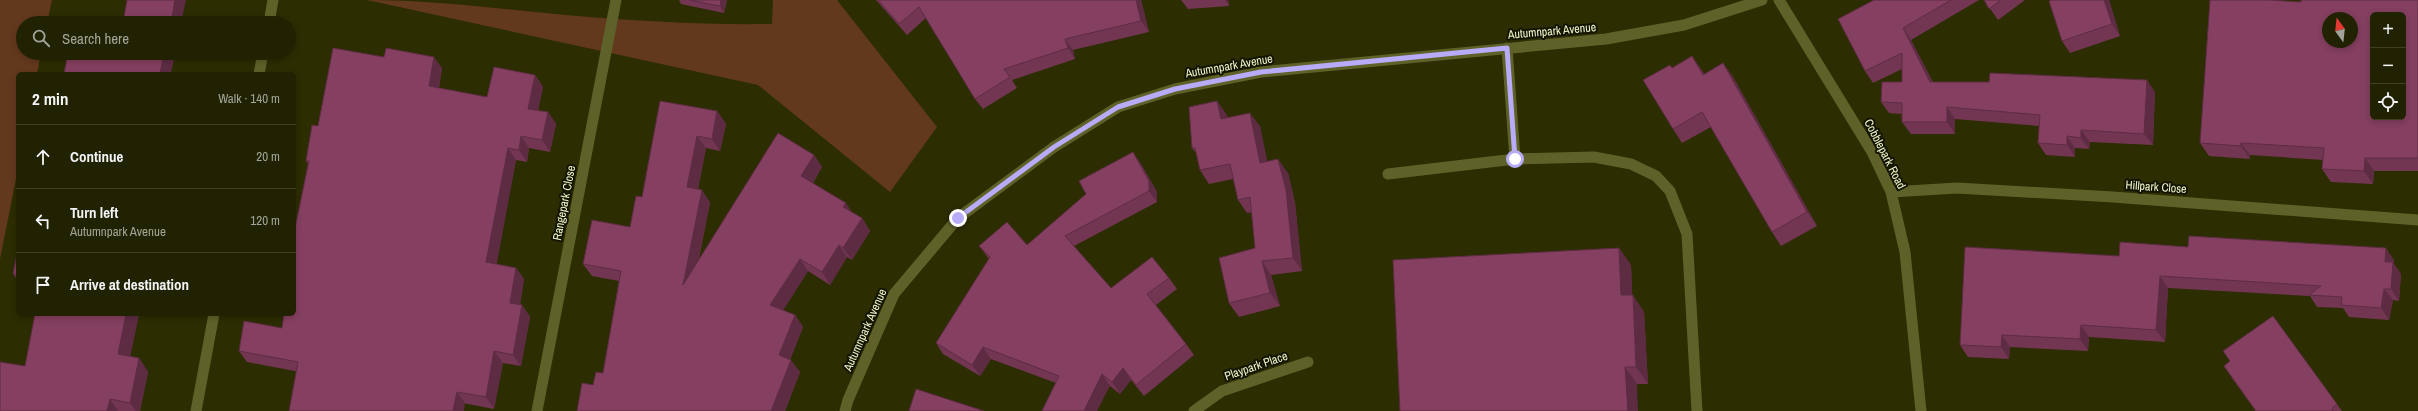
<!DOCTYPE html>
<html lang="en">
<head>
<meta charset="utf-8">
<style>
  body { margin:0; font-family:"Archivo Narrow",sans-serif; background:#2d2f10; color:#f1f3f6 }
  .controls { position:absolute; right:12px; top:12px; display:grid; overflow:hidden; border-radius:6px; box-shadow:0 2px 6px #0003 }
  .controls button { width:36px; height:36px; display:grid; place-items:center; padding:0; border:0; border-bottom:1px solid #3e3f23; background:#212201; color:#f1f3f6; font:20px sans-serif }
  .compass { position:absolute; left:2322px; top:12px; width:36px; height:36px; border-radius:50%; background:#212201; box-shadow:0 2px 6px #0003; rotate:345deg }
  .stop { position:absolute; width:12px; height:12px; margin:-9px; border:3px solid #b8abf7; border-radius:50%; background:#fff }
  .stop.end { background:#b8abf7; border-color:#fff; box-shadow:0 1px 4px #0008 }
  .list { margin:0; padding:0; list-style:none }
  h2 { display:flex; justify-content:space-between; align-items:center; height:52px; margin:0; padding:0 16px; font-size:17px }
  h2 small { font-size:13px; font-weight:400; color:#a2a499 }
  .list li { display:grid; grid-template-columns:26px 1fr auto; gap:12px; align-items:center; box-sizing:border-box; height:64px; padding:0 16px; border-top:1px solid #3e3f23 }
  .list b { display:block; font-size:15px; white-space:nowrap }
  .list p { margin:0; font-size:13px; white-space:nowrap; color:#a2a499 }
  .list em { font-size:13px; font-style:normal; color:#a2a499 }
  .icon { flex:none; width:22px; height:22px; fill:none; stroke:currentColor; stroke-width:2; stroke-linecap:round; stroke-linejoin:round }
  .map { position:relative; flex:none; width:2418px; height:411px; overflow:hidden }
  .search { position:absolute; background:#212201; box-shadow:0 2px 6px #0003; left:16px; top:16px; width:280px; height:44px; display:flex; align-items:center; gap:10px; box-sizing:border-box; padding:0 14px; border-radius:22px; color:#a2a499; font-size:15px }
  .panel { position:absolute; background:#212201; box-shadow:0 2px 6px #0003; left:16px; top:72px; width:280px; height:244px; border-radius:6px }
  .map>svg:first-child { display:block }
</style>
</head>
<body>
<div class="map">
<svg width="2418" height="411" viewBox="0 0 2418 411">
  <rect width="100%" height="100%" fill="#2c2d01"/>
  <path fill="#63391d" d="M0,0h52l-5,23h-24v30h18l-4,21h-19v95l-18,90z
    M367,0c67,0 133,9 199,15 69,6 137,10 206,9l1,-24h64l100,127 -47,65 -132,-107z"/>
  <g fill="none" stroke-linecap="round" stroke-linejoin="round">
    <path stroke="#5f6228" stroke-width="11" d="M1507,48l8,111 79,-2 37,7 25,12 14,15 17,43 10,177
      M1388,174l127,-15"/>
    <path stroke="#5f6228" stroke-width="11" d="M1779,0l93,152 19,40 14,60 16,159
      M269,23l4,-23
      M259,74l4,-21
      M1891,192l66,-4 156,9 305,23
      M196,411l18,-97
      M537,411l79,-411
      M845,411l3,-11 46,-106 64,-76 96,-71 64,-40 57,-18 86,-17 345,-33 78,-14 78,-25
      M1194,411l28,-20 86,-29"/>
  </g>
  <path fill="#723653" d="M679,0h48l-3,13 -43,-9z
    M876,0h265l8,32 -76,18 2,9 -63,21 5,8 -34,21 -8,-10 -49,-81 -19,17z
    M1181,0h47l1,6 -41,3z
    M1874,0h105l-68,40 22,42 222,10 -2,53 -63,-3 -1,7 -14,-1v9l-29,-2 -8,-12 1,-17 -84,-7v15h-44l-9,-12v-8l-13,-1 -8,-11 21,-20v-13l-29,14 -8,-12z
    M1984,0h41l-27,20z
    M2052,0h57l11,36 -50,17 -8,-12z
    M2418,0v171h-44l-1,13 -42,-2 -9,-13 1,-9 -73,-5v4l-41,-3 -9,-13z
    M1723,63l10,14 84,149 -36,20 -9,-14 -61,-105 -29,16 -9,-14 -1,-61 30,2 2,4z
    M442,68l-3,20 48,9 48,-22 8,12 -5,24 10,1 8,12 -6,28 -21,-4 -2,14 -11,-2 -20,104 20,4 8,11 -4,26h2l8,12 -9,49 -18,-3 -9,46 -247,-47 -8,-11 43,-23 12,-14v-87l1,1 13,-64 -2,-3 12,-35z
    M717,111l9,13 -6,27 -14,-3 -8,41 12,13 -11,57 115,-104 8,12 -9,16 40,30 9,5 8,13 -18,29 -5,-3 -17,28 -22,-14 -25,39 12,5 8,12 -13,33 10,12 -15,39h-208l16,-26 10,-12 16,-92 -27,-5 -9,-12 47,-37 12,-30z
    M1227,115v2l33,9 7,35 21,12 7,30 7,68 -31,4 9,31 -41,11 -10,-14 26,-55 -3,-36 -5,1 -9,-13 -5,-21 -24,5 -9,-14 -4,-17 -4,-5z
    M1141,164l16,28v10l-83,44 37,42 58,-10 8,11 -21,16 30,39 8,11 -50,41 -13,-16 -11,14 -10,-8 -54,-3 -65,-24 -11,17 -37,-22 -7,-11 53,-84 -10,-13 48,-1z
    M1619,248l12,17 1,30 12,17 4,72h-11l-237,27z
    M18,249v32l-5,-7z
    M2119,256l275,4v4l7,10 -2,27 -6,-1 -4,20 -40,-3 -6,-9 -26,-1 -7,-11 -142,-8 -3,54 -76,-5 -1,14 -78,-4 -1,12 -41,-2 -8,-12z
    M139,314l-9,42 9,2 9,14 -8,39h-140l25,-45z
    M2273,316l69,95h-86l-22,-30 -10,-15 6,-4z"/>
  <path fill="#5d2c43" d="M175,0h11l-5,23h-10z
    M721,0h6l-3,13 -4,-7z
    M1136,0h5l8,32 -8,-11z
    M1225,0h3l1,6z
    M2104,0h5l11,36 -8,-12z
    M1903,28l8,12 28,54 -9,-12z
    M1065,39l8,11 2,9 -7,-11z
    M164,53h11l-4,21h-11z
    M1692,56l10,14 11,19 -10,-14z
    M434,57l8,11 -5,29 -8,-11z
    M1723,63l10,14 84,149 -10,-14z
    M535,75l8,12 -7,33 -8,-11z
    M2147,80l8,12 -2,53 -9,-11z
    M1217,101l10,14 3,17 -9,-13z
    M1947,107l8,12v15l-8,-12z
    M717,111l9,13 -6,27 -8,-12z
    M548,112l8,12 -6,28 -8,-12z
    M1250,113l10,13 10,50 -10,-13z
    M2081,130l9,12 -1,7 -8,-11z
    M521,136l8,12 -2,14 -8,-12z
    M697,136l9,12 -10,52 -9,-13z
    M2067,136l8,12v9l-8,-12z
    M2241,143l9,12v4l-9,-13z
    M508,148l8,12 -21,114 -9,-12z
    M1133,152l8,12 16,28v10l-8,-11z
    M814,155l8,12 -13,21 -8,-12z
    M2365,158l9,13 -1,13 -9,-13z
    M1278,159l10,14 7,30 7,68 -9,-13z
    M702,190l8,12 -19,95 -8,-12z
    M846,203l8,12 -11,-8z
    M862,218l8,13 -18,29 -9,-12z
    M839,245l8,12 -17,28 -8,-13z
    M1619,248l12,17 2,47 -12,-17z
    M2386,248l8,12v4l7,10 -2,27 -8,-12 -6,-27z
    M800,259l8,12 -29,46 -9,-12z
    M1262,261l9,14 9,31 -10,-13z
    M516,268l8,11 -6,36 -8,-12z
    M2160,276l8,12 -3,54 -9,-12z
    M2384,289l9,11 -4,20 -8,-12z
    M1633,295l11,17 4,72 -12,-17z
    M522,305l8,12 -9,49 -8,-11z
    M126,314h13l-11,54 -10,-14z
    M795,315l8,12 -16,40 -8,-12z
    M2081,325l8,12 -1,14 -8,-12z
    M2002,335l8,12 -1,12 -8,-12z
    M983,347l8,12 -11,17 -8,-11z
    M494,351l9,12 -9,46 -8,-12z
    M139,358l9,14 -8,39h-4l-6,-8z
    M791,360l9,12 -15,39h-14z
    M1625,367l12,17 1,27h-10z
    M1123,368l8,12 -11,14 -8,-12z
    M1102,374l8,12 -13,25h-13z
    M457,392l8,11 -1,8h-11z
    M110,399l8,12h-11z"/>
  <path fill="#853f60" stroke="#5d2c43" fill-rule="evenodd" d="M127,0h48l-4,23h-48z
    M690,0h31l-1,6z
    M878,0h258l5,21 -76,18 3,9 -64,21 6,8 -35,22 -56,-92 -20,17z
    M1874,0h77l-48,28 27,54h59l1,-9 157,7 -3,54 -63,-4v8l-14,-2v9l-29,-2 2,-28 -93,-8v15h-45v-19l-21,-1 1,-20h20v-29l-37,18 -27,-52z
    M1984,0h17l-12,9z
    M2052,0h52l8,24 -50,17 -13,-40z
    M2210,0h59l32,2v-2h117v158h-53l-1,13 -42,-2 2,-21 -83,-5v3l-41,-3zM2373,15h30v102h-30zM2328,18h24v24h-24z
    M333,48l51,9 2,-9 48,9 -5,29 58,11 7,-30 41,8 -7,34 20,3 -6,28 -21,-4 -2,14 -11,-2 -22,114 30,6 -6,35 12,2 -9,50 -19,-4 -8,46 -29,-5 -4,19h-164l9,-49 -59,-11 5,-30 38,7 2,-14h10v-49l1,-5h-1v-33l1,1 14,-67h-3l6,-36 6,1z
    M68,53h96l-4,21h-96z
    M1692,56l11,19 20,-12 84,149 -35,20 -70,-120 -29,17 -30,-49 27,-15 2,3z
    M660,101l57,10 -5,28 -15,-3 -10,51 15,3 -19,95 95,-152 36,22 -13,21 45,27 -3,4 19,11 -19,30 -4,-3 -17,27 -22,-13 -30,46 25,10 -16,40 12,5 -20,51h-194l5,-28 11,2 3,-13 7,1 18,-102 -38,-7 9,-44 38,7 6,-31 6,1z
    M1217,101l4,18 29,-6 10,50 18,-4 8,31 7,68 -31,3 8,32 -41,10 -10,-45 36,-10 -5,-51 -12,3 -8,-36 -30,6 -5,-22h-3l-3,-41z
    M1133,152l16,29v10l-84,45 46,52 41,-31 17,21 -22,16 39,50 -50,41 -13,-17 -11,14 -10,-8 -18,37h-42l17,-35 -76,-29 -11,18 -36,-22 54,-86 -11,-11 28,-24 20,23 59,-51 -7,-13z
    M2189,236l197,12 -1,14h8l-2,27h-7l-3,19 -40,-3 1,-8 -33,-2 12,-9 -161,-10 -4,54 -75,-5 -1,14 -78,-4 -1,12 -41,-2 5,-98 154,9 1,-14 68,5z
    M1619,248l2,47h12l3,72h-11l3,44h-228l-7,-151z
    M18,249v26l-5,-1z
    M35,314h91l-8,40 21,4 -9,45 -20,-4 -3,12h-107v-49l25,4z
    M2273,316l64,88 -5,4 1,3h-77l-32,-45 6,-5 -7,-10z
    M916,389l68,22h-75z"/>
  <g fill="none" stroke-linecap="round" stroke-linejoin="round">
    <path stroke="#b8abf7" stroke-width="5" d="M958,218l96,-71 64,-40 57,-18 86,-17 246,-24 8,111"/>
  </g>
  <g text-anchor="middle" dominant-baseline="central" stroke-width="4" stroke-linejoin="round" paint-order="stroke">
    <g font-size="12" fill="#f0f4cc" stroke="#141500">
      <text transform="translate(1552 31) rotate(-5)">Autumnpark Avenue</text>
      <text transform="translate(1229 66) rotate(-10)">Autumnpark Avenue</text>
      <text transform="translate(1885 154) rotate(63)">Cobblepark Road</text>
      <text transform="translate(2156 187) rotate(4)">Hillpark Close</text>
      <text transform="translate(564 203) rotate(-79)">Rangepark Close</text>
      <text transform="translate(865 330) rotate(-66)">Autumnpark Avenue</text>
      <text transform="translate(1256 366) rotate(-19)">Playpark Place</text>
    </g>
  </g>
</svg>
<div class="controls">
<button>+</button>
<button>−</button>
<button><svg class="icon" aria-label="locate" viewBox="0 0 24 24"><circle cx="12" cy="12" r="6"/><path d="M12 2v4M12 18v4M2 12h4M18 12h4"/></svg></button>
</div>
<svg class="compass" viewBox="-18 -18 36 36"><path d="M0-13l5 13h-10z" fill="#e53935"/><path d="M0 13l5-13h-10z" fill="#a2a499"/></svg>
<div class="stop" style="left:1515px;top:159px"></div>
<div class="stop end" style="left:958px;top:218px"></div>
<div class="search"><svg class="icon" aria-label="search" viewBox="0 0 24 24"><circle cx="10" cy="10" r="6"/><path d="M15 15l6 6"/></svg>Search here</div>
<section class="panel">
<h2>2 min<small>Walk · 140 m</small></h2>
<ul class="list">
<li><svg class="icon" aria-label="ahead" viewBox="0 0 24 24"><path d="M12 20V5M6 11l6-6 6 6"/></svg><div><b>Continue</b></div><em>20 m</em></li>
<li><svg class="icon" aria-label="left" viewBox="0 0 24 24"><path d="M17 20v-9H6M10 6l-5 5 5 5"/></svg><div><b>Turn left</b><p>Autumnpark Avenue</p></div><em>120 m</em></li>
<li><svg class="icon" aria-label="arrive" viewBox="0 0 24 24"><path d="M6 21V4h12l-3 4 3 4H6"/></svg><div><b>Arrive at destination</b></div></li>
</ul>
</section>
</div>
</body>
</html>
